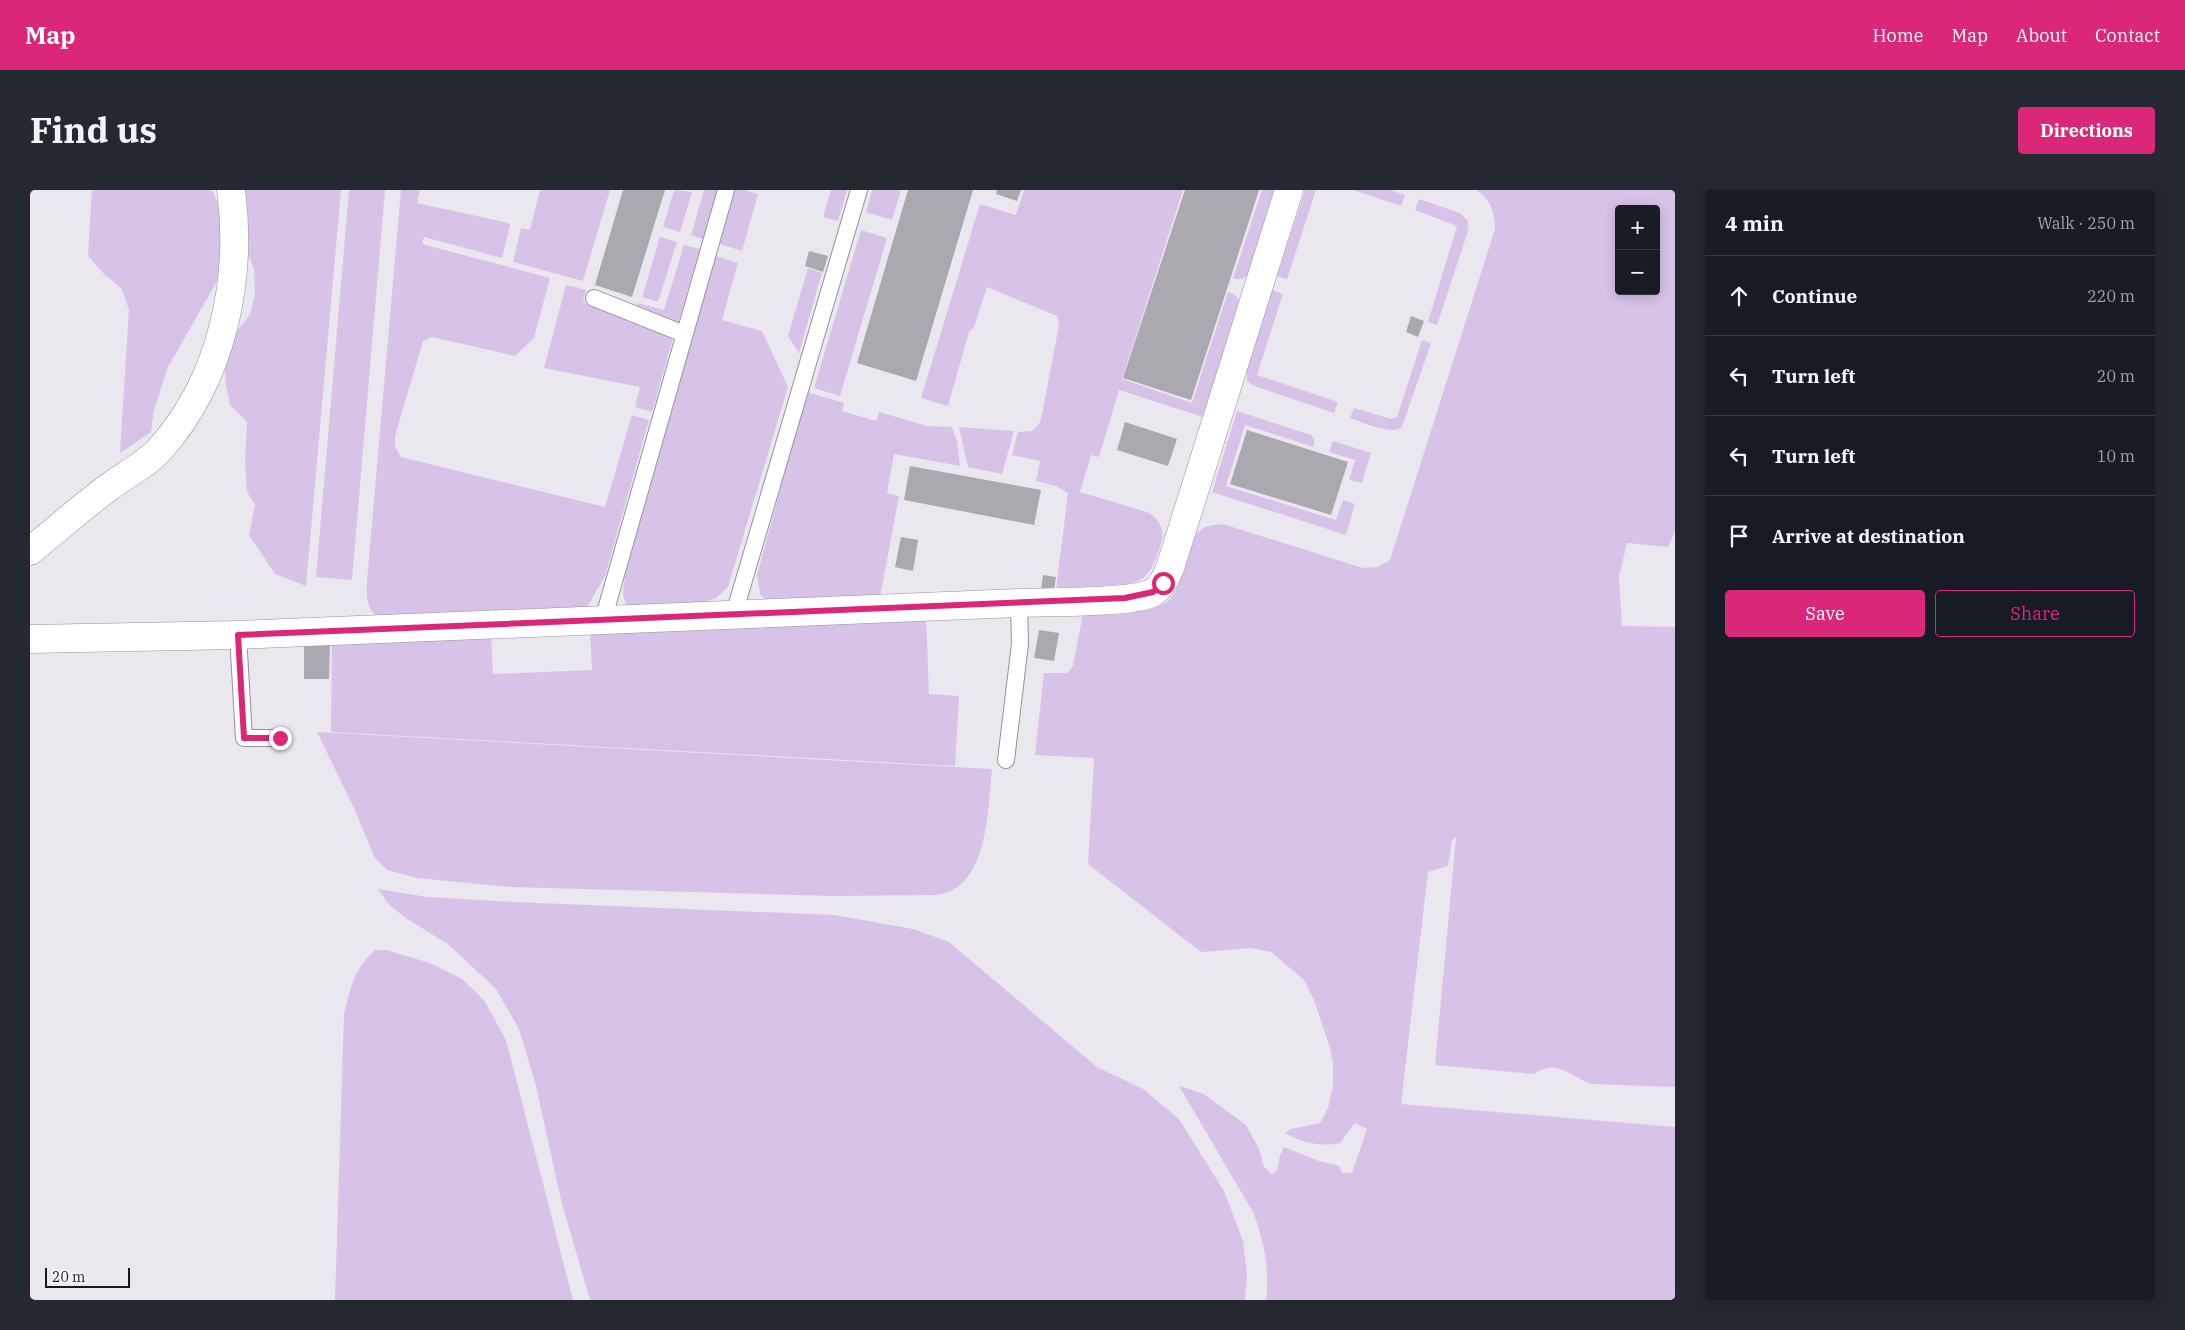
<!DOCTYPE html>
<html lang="en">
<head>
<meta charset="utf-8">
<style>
  body { margin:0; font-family:"IBM Plex Serif",serif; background:#242831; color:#f1f3f6 }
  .controls { position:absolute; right:15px; top:15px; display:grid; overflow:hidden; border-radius:5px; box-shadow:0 2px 12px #0003 }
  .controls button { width:45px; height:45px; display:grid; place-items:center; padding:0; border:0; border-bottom:1px solid #363941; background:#171b24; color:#f1f3f6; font:25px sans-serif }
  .scale { position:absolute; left:15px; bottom:12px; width:85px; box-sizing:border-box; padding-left:5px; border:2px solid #1a181b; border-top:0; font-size:14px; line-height:18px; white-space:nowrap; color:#1a181b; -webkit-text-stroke:4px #f8f4fb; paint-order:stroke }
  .stop { position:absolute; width:15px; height:15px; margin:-11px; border:4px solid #db2777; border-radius:50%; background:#fff }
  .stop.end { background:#db2777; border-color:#fff; box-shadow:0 1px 5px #0008 }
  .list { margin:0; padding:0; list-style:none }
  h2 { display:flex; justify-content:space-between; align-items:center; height:65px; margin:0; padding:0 20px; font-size:21px }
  h2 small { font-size:16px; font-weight:400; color:#9ea1a6 }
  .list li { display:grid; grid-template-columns:32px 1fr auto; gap:15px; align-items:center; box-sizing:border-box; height:80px; padding:0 20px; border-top:1px solid #363941 }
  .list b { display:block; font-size:19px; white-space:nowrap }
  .list em { font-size:16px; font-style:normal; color:#9ea1a6 }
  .actions { display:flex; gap:10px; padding:15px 20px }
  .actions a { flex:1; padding:11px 0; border:1px solid #db2777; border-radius:5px; text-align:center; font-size:18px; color:#db2777 }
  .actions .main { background:#db2777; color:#fff }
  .icon { flex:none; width:28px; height:28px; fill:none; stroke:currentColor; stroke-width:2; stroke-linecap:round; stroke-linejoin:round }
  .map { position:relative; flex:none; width:1645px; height:1110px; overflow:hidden; border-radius:5px }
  header { display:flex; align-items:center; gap:30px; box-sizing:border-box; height:70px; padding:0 25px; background:#db2777; color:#fff }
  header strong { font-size:24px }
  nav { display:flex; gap:28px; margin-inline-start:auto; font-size:18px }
  .intro { display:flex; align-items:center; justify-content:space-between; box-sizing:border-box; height:120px; padding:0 30px }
  h1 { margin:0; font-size:35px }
  .button { padding:12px 22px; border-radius:5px; background:#db2777; color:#fff; font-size:18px; font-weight:700 }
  main { display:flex; gap:30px; padding:0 30px }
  aside { flex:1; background:#171b24; border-radius:5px; box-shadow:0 2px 12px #0003 }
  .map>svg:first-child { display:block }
</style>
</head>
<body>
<header>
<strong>Map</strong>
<nav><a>Home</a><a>Map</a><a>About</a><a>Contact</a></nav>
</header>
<div class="intro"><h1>Find us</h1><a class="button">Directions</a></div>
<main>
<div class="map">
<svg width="1645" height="1110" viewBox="0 0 1645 1110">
  <rect width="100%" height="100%" fill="#ebe7ee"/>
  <path fill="#d7c3e8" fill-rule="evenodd" d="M62,0h120l12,28v51l-56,98 -14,43 -3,22 -31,21 9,-143 -7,-21 -17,-14 -17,-19z
    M212,0h99l-35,396 -31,-12 -26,-39 6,-30 -8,-13 -2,-32 2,-38 -17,-17 -4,-20 -2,-35 12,-18 14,-17 5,-21 -1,-25 -5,-13z
    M319,0h36l-33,390 -36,-3z
    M371,0h19l-3,13 92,20 1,2 -8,33 -78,-21 -2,7 128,34 -16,60 -19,18 -83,-19 -9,4 -28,95v10l6,11 204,50 27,-92 17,5 -44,156 -18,31 -208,10c-13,-6 -13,-24 -12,-36z
    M510,0h70l-27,91 -70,-19 8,-34 9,2z
    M644,0l18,2 -12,40 -17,-5z
    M674,0h14l-15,49 -12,-4z
    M705,0h10l13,4 -16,57 -22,-7z
    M801,0h16l-9,31 -15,-4z
    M842,0h29l-9,30 -26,-8z
    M994,0h159l-61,189 70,24 36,-111c7,2 10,4 11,11l-36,114 -84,-27 -20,67 -8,-2 -11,37 67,20c11,6 17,15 15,28 -3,12 -9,30 -19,38 -15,11 -67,11 -87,12l12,-97 -12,-7 -20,-5 4,-20 -28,-6 6,-23 14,-1 7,-7 3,-9 17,-90 -2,-9 -70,-29 -13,40 -5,5 -21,74 -27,-8 59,-194 36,11z
    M1232,0h15l-27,82c-5,6 -9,9 -17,6z
    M1275,0h11l-29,89 -10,-3z
    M1323,0h37l15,5 -4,11z
    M1446,0h199v342l-7,15 -41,-4 -8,34 3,49 53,1v460l-83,-3c-16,-4 -30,-21 -48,-15 -4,1 -7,4 -11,5l-98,-9 21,-228 -4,3 -4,26 -20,6 -27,232 274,23v173h-409c4,-31 -2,-59 -13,-88l-74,-126 25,8 42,31 13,24 5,18 8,7 5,-3 3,-16 4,-8 35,14 20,5 3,7h10l15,-44 -12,-6 -15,20c-20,4 -37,0 -55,-10l6,-4 29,-6 8,-15 5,-22v-23l-3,-15 -16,-48 -10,-20 -33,-28 -20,-4 -50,4 -113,-88 6,-106 -59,-3 9,-82h23l6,-7 10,-53c18,-1 72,-1 84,-11 27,-22 8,-83 59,-77l137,43 15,-1 12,-7 105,-331c0,-16 -4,-30 -19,-39zM1589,19h37v82h-37z
    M1389,9l41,14 8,8v10l-31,94 -9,-3 29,-96 -42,-16z
    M831,40l26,8 -47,158 -26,-8z
    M630,47l17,5 -19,60 -16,-5z
    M654,55l16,4 -22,74 -42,-16 2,-4 26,7z
    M686,66l22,7 -16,57 40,11 26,56 -60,200 -12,11 -15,5 -73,3c-8,-9 -4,-24 -2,-34z
    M778,78l14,5 -23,80 -11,-17z
    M536,95l20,5 -3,12 90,36 -21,74 -17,-5 5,-20 -96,-19z
    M1242,100l11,4 -26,81 81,27 -4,11 -80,-27 -7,-5v-11z
    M1392,150l9,3 -29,84c-10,9 -39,-5 -52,-9l4,-10 37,11 6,-2z
    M777,202l37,11 -2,8 34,10 3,-9 48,14 25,1 5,14 3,25 -66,-12 -7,39 12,3 -19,101 -112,5 -8,-8 -3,-19z
    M1207,221l74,24 3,4v8l-69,-22 -19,61 110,34 7,-20 12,4 -9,31 -134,-43z
    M929,237l55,4 -12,43 -34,-7z
    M1303,251l38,12 -9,30 -13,-3 6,-20 -26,-8z
    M896,427l3,77 30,2 -4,70 -624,-34 1,-91 159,-6 2,39 99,-4 -2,-39z
    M287,542l675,37c-4,35 -3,105 -42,122 -4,2 -10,3 -15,4l-104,1 -321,-9 -93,-9 -30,-8 -12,-12 -22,-52z
    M348,699l49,8 88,5 319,13 79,14 36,13 148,125 46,22 36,30 45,72 19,50 4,34 -2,25h-655l-29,-100 -25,-114 -17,-57 -23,-40 -48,-45 -41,-25 -18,-14z
    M345,760h11l44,13 32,16 22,21 22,40 67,260h-238l9,-285c7,-28 9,-45 31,-65z"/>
  <path fill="#aca8af" d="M593,0h42l-33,107 -37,-12z
    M878,0h65l-57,191 -59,-18z
    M967,0h24l-4,11 -21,-7z
    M1155,0h74l-68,210 -68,-22z
    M779,61l19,5 -5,16 -18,-6z
    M1381,126l13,5 -6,16 -12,-5z
    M1095,232l52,17 -9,27 -51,-16z
    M1217,240l101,32 -17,53 -101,-31z
    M880,276l131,24 -7,35 -130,-25z
    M871,347l17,3 -5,31 -18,-4z
    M1013,385l13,2 -2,13 -13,-1z
    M1009,440l20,3 -5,28 -20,-3z
    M274,451l26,1 -1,37h-25z"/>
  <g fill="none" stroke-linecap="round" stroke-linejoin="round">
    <g stroke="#959198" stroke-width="18">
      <path id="lane" d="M564,108l90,36
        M704,424l125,-424
        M573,430l123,-430
        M208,445l6,103h36
        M976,570l14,-116 -1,-41"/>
    </g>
    <g stroke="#959198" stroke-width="29">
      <path id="street" d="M0,361c26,-21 52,-44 79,-64 16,-12 38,-23 52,-39 61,-69 82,-168 70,-258
        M0,449l208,-4 781,-32c27,-1 114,0 133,-10 10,-6 14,-16 18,-25l119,-378"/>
    </g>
    <use href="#lane" stroke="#fff" stroke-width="16"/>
    <use href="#street" stroke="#fff" stroke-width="28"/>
  </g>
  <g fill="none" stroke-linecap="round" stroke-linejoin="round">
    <path stroke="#db2777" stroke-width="6" d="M250,548h-36l-6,-103 887,-37 28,-6 10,-9"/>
  </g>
</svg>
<div class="controls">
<button>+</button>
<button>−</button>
</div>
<div class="scale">20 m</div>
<div class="stop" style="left:1133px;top:393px"></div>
<div class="stop end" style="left:250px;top:548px"></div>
</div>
<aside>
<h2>4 min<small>Walk · 250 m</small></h2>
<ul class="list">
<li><svg class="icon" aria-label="ahead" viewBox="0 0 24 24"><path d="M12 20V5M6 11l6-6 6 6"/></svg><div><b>Continue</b></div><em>220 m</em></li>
<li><svg class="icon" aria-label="left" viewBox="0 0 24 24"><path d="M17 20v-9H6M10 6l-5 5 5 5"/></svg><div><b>Turn left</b></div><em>20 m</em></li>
<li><svg class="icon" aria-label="left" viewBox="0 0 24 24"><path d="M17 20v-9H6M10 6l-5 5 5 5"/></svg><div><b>Turn left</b></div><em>10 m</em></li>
<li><svg class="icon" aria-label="arrive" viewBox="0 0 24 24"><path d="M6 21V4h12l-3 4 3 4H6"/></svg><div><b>Arrive at destination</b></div></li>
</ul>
<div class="actions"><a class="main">Save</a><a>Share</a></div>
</aside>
</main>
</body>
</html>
